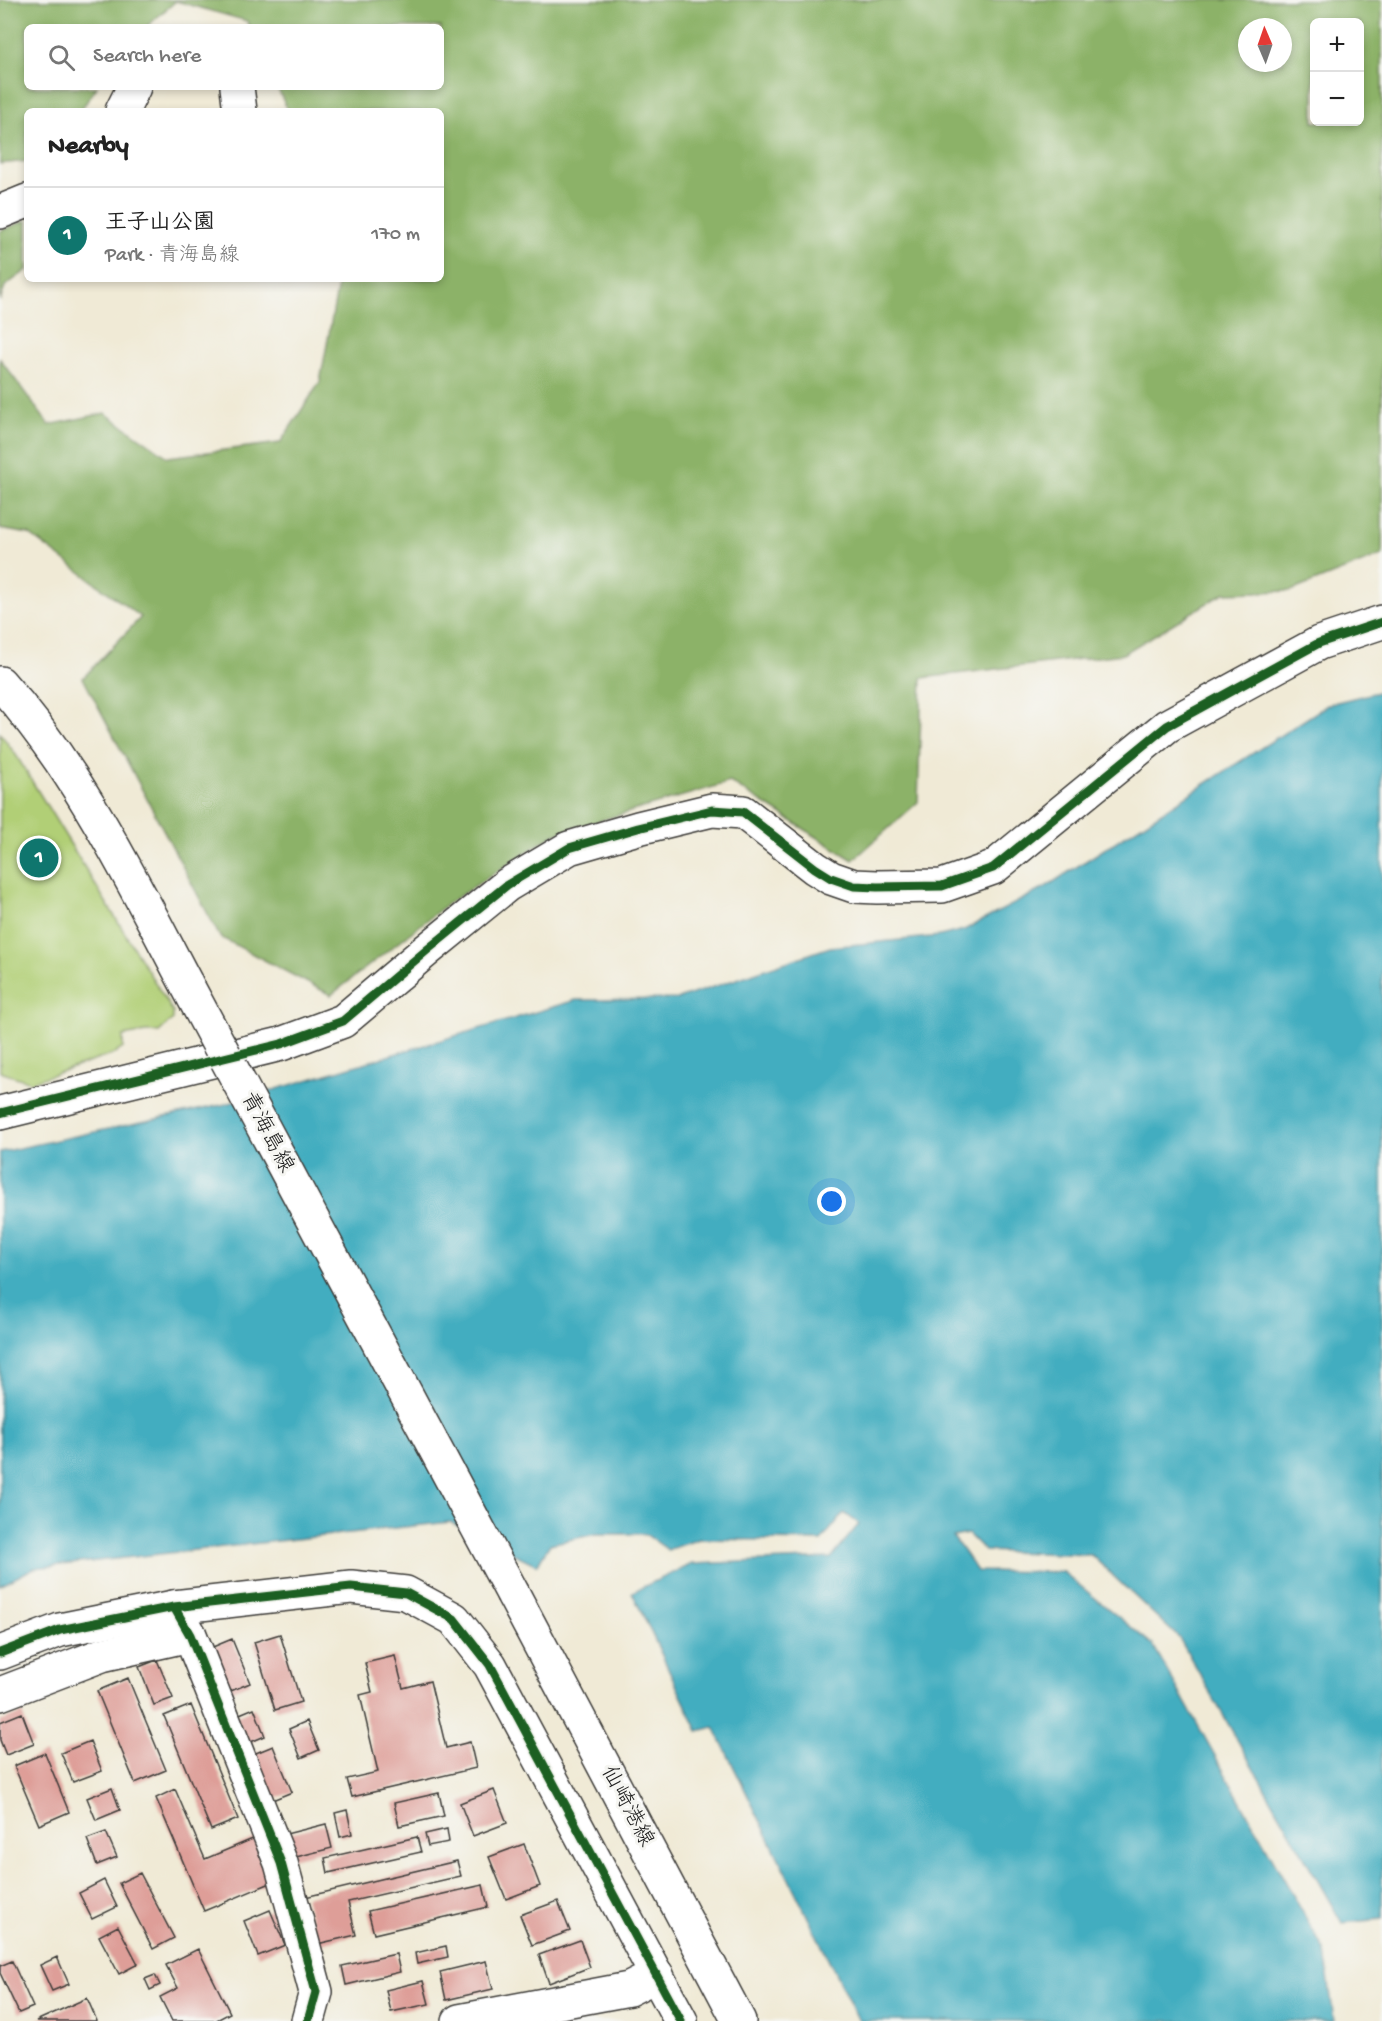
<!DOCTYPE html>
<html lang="en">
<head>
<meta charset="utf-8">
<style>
  body { margin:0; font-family:"Gochi Hand","Klee One",sans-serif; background:#f6f6f6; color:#222 }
  .controls { position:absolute; right:18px; top:18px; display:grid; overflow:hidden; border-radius:9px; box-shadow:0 3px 9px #0003 }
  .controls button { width:54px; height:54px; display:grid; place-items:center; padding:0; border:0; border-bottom:2px solid #e0e0e0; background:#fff; color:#222; font:30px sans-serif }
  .compass { position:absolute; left:1238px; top:18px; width:54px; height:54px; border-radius:50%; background:#fff; box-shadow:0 3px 9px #0003; rotate:358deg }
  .you { position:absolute; left:832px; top:1202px; width:21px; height:21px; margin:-15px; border:4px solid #fff; border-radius:50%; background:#1a73e8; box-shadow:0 0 0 9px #1a73e833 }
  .badge { display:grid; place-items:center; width:39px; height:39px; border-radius:50%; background:#0f766e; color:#fff; font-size:20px; font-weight:700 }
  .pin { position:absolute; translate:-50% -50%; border:3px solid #fff; box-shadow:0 2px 6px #0006 }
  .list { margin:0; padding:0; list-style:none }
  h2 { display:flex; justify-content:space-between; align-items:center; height:78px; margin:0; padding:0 24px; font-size:26px }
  h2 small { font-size:20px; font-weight:400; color:#767676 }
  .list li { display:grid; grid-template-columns:39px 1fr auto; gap:18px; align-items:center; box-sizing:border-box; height:96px; padding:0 24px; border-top:2px solid #e0e0e0 }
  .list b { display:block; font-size:22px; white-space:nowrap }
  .list p { margin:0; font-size:20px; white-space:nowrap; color:#767676 }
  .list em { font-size:20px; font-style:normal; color:#767676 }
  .icon { flex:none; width:33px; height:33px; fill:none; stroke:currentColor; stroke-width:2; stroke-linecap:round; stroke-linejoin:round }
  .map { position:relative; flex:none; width:1382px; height:2021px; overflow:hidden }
  .search { position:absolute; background:#fff; box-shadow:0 3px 9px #0003; left:24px; top:24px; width:420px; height:66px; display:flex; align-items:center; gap:15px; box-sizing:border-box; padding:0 21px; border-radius:9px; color:#767676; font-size:22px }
  .panel { position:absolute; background:#fff; box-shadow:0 3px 9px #0003; left:24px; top:108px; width:420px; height:174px; border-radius:9px }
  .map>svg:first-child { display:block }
</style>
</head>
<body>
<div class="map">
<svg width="1382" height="2021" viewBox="0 0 1382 2021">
  <rect width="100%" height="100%" fill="#f6f6f2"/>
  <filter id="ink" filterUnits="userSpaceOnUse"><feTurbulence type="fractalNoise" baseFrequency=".0167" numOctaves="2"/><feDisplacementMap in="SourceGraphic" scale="12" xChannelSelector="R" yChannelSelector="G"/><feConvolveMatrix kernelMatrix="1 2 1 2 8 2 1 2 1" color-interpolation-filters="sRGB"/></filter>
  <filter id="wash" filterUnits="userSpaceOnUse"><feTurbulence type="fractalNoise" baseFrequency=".008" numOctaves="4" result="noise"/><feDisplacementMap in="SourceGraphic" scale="24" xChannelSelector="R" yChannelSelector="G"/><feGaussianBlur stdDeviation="1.35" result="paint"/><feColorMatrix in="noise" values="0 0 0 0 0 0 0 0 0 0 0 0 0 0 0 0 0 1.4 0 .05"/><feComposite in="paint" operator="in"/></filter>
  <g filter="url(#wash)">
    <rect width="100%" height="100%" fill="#f0ead6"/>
    <path fill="#b1cf76" stroke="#667649" stroke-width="1.5" d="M0,733l16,22 157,257v7l-14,13h-13l-23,4v12l-9,6 -83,28 -31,-10z"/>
    <path fill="#8cb267" stroke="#546742" stroke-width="1.5" fill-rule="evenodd" d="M0,0h1382v555l-91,36 -67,2 -101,61 -201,24 -4,124 -65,58 -123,-78 -175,52 -105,68 -119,93 -111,-58 -137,-259 58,-61 -112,-83 -29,-5v-170l49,66 56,-12 63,44 112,-14 40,-61 19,-103h102v-168h-153l-11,-24h164v-60h-192l-2,-6 -71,-20 -30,26h-119v60h70l-17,24h-53v50l-27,3zM1314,22h46v100h-46zM1247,27h36v36h-36z
      M27,220v50l-22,16 -5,15v-70z"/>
    <path fill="#42adc0" stroke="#2f646e" stroke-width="1.5" d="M1382,691v1228l-40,4 -163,-285 -88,-83 -106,-4 -17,-17 -15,3 24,34 86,1 90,73 172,307 9,69h-475l-145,-294 -16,4 -66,-139 60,-28 139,-6 28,-34 -15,-11 -23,28 -122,-2 -31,11 -23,-16h-49l-46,10 -13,21 -87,-43 -416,46 -34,18v-434l226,-48 350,-104 102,-1 152,-52 110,-11 24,-6 80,-42 285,-184z"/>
    <g id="blocks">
      <path fill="#de9e98" d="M280,1634l21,68 -26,8 -21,-68z
        M232,1639l18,44 -24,10 -18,-44z
        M395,1656l8,32 27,-7 16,67 24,-6 6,26 -124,29 -5,-18 31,-7 -18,-77 12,-3 -7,-29z
        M157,1660l16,38 -19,7 -15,-38z
        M128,1678l38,92 -31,13 -38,-92z
        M191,1705l47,114 -27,11 -47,-114z
        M254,1708l11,28 -19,8 -11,-28z
        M22,1713l12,31 -28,11 -6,-15v-18z
        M307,1721l12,29 -18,8 -12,-29z
        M90,1741l12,30 -29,11 -12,-29z
        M273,1746l19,46 -22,9 -19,-46z
        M45,1753l24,59 -30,13 -25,-59z
        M112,1788l8,22 -24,10 -9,-22z
        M175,1789l30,70 50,-21 18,44 -69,29 -48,-113z
        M494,1790l13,33 -34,13 -13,-33z
        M439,1793l5,23 -45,10 -5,-23z
        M347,1810l5,24 -12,3 -5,-24z
        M326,1824l6,24 -44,11 -6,-24z
        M447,1829l2,13 -21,4 -3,-12z
        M106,1832l11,25 -20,8 -10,-26z
        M417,1837l4,15 -93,21 -3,-15z
        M524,1844l16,42 -34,13 -17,-42z
        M457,1861l4,15 -113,26 8,33 -39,9 -12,-47z
        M140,1873l34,65 -21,11 -34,-66z
        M104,1880l13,27 -25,12 -13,-26z
        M483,1885l5,22 -114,27 -6,-23z
        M558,1901l12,30 -38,14 -12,-30z
        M270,1910l15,35 -27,11 -14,-35z
        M118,1926l20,38 -19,10 -20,-38z
        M580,1940l10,27 -41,16 -10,-28z
        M446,1946l2,11 -31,7 -2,-11z
        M198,1949l32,64 -15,8h-43l-12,-24 18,-9 -12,-23z
        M396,1954l4,18 -54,13 -4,-19z
        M57,1957l12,27 -17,7 -12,-26z
        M12,1961l21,46 -14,6 -19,-40v-7z
        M486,1961l7,28 -47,11 -6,-28z
        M155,1975l5,10 -10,5 -5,-11z
        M423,1981l6,23 -38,8 -5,-22z
        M87,1998l10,23h-61z"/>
    </g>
  </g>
  <g filter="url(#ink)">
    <use href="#blocks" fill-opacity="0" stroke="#3c3b38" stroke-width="1.5"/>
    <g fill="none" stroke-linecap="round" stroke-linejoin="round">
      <g stroke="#3c3b38" stroke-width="36">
        <path id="minor" d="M237,87l3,24
          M122,111l12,-24
          M0,212l27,-11
          M0,1113l281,-69 62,-23 84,-71 80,-65 62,-37 69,-20 74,-18 31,2 72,56 16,10 23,8 23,1 65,-1 51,-18 174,-142 152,-83 63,-21
          M174,1607l16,28 91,228 35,129 -8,29
          M0,1694l102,-39 88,-20
          M459,2021l170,-32 28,-14"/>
      </g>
      <g stroke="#3c3b38" stroke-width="36">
        <path id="tertiary" d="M0,1653l60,-23 114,-23 177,-20 55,6 48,26 36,46 191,356"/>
      </g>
      <g stroke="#3c3b38" stroke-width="36">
        <path id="secondary" d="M0,683c80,89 132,198 187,302"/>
      </g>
      <g stroke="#3c3b38" stroke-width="36">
        <path id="primary" d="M513,1594l226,427"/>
      </g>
      <use href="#minor" stroke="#fff" stroke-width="33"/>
      <use href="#tertiary" stroke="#fff" stroke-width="33"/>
      <use href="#secondary" stroke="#fff" stroke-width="33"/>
      <use href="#primary" stroke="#fff" stroke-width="33"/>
      <g stroke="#3c3b38" stroke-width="36" stroke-linecap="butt">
        <path id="secondary-bridge" d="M187,985l326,609"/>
      </g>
      <use href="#secondary-bridge" stroke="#fff" stroke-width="33"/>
      <g stroke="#f6f6f2" stroke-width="13">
        <path id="cycleway" d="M0,1113l281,-69 62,-23 84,-71 80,-65 62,-37 69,-20 74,-18 31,2 72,56 16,10 23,8 23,1 65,-1 51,-18 174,-142 152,-83 63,-21
          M174,1607l16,28 91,228 35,129 -8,29
          M0,1653l60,-23 114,-23 177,-20 55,6 48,26 36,46 191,356"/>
      </g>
      <use href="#cycleway" stroke="#1b5e20" stroke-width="9"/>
    </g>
  </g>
  <g text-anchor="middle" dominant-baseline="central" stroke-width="6" stroke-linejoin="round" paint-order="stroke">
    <g font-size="22" fill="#1c1c1c" stroke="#f6f6f2">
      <text transform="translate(266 1133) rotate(62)">青海島線</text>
      <text transform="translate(626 1807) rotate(62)">仙崎港線</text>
    </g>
  </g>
</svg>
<div class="controls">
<button>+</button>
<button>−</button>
</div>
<svg class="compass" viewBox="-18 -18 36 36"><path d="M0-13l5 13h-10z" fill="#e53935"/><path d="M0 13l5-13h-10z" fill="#767676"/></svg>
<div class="you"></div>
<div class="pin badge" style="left:39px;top:858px">1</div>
<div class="search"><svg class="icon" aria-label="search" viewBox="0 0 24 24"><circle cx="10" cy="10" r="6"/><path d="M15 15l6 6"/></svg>Search here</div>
<section class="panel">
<h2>Nearby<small></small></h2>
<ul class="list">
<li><span class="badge">1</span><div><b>王子山公園</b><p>Park · 青海島線</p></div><em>170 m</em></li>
</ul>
</section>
</div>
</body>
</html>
